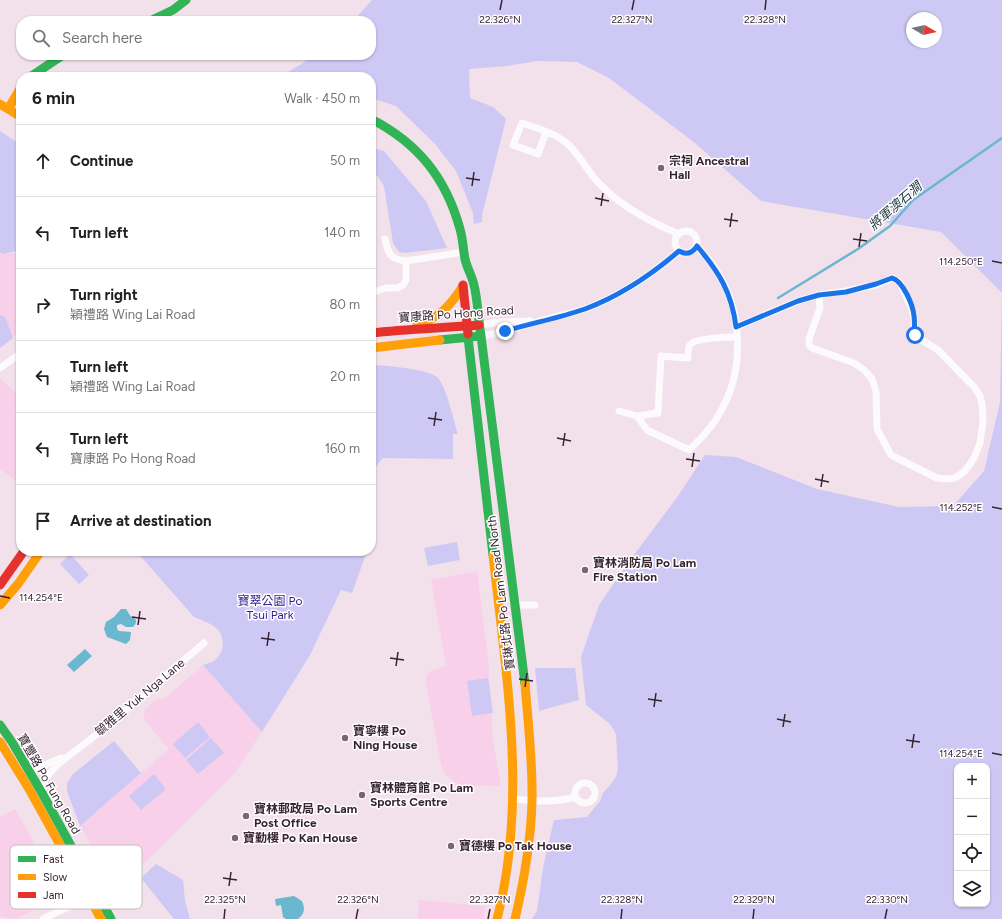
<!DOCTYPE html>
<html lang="en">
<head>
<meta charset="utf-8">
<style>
  body { margin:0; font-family:Figtree,"Noto Sans TC",sans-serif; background:#f6f6f6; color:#202124 }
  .controls { position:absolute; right:12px; bottom:12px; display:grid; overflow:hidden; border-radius:8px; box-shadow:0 1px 3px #0004 }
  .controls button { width:36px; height:36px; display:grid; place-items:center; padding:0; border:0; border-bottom:1px solid #e0e0e0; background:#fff; color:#202124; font:20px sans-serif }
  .compass { position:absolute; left:906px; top:12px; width:36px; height:36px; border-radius:50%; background:#fff; box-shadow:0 1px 3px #0004; rotate:99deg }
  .stop { position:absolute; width:12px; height:12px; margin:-9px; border:3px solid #1a73e8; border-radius:50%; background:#fff }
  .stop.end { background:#1a73e8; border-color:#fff; box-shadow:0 1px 4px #0008 }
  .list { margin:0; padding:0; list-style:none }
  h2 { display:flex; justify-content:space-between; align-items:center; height:52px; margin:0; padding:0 16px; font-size:17px }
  h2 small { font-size:13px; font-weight:400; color:#757577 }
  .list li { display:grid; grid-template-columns:26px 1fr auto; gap:12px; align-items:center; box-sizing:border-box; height:72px; padding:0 16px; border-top:1px solid #e0e0e0 }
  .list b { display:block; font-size:15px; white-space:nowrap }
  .list p { margin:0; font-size:13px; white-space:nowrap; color:#757577 }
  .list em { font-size:13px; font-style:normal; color:#757577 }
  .icon { flex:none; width:22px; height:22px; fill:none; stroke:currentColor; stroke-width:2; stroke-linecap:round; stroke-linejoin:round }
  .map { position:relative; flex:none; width:1002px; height:919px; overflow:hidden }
  .search { position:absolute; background:#fff; box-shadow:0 1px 3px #0004; left:16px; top:16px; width:360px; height:44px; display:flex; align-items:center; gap:10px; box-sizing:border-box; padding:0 14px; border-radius:16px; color:#757577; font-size:15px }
  .panel { position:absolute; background:#fff; box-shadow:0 1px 3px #0004; left:16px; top:72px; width:360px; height:484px; border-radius:16px }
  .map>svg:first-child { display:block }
</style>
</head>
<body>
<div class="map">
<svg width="1002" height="919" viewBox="0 0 1002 919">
  <rect width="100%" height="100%" fill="#f2e0eb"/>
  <path fill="#f8d0ea" d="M0,252l3,2 11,-1 7,2v75l-5,4 -3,4 -8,-21 -5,-2z
    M0,378l20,19 -5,12 6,3v72l-21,-15z
    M477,571l11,86 5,84 8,45 -40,-1 -9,-5 -7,-6 -4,-10 -15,-80v-8l5,-5 15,-5 -15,-86z
    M203,665l59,67 -28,42 -29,29 -72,71 -21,11 -32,-59 89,-77 -25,-29 1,-11 11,-9 8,-1z
    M15,809l44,78 -1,11 -42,21h-5l-11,-3v-99z
    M419,900l67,6 -3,13h-65z"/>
  <path fill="#cec9f4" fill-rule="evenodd" d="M372,0h630v919h-470l5,-8 6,-43 11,-48 33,-3 13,-16 3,-8 8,-9 5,-7 2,-8 -2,-35 -6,-10 -24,-19 -5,-48 18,-52 29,-42 50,-67 27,-41 31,2 81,32 82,18 54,-1 31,-35 16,-69 2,-109 -61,-61 -180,-31 -66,-58 -86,-65 -32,-16 -39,-1 -31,5 -38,3 1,29 23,9 13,12 -24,96v7l-8,2 -1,-11 -17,-42 -21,-27 -39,-38 -25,-8v-21h-91l36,-22h55v-34h-18zM912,18h24v24h-24zM957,766h30v138h-30z
    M0,131l21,14v105l-18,4 -3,-2z
    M371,147l13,4 42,50 21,47 -42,5 -6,-1 -6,-9 -9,-57 -13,-19z
    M0,315l5,2 8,21 -13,10z
    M371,365c14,0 58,4 67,13 9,11 15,41 20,56h-5v25l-70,-1 -12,14z
    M457,542l3,18 -32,6 -4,-18z
    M136,551h231l-15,42 -11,-3 -31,65 -48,77 -59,-67c3,-1 6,-2 9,-3 11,-6 14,-21 7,-31 -6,-7 -17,-11 -25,-14z
    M70,554l19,21 -10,9 -19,-20z
    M535,668h40l4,32 -40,11z
    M488,678l5,35 -21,3 -5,-35z
    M198,722l12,15 -25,21 -12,-14z
    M211,738l13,15 -26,21 -12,-14z
    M114,741l27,32 -61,53 -13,-35v-8l6,-9z
    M154,774l12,15 -25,21 -12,-14z
    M156,864l27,16 2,21 5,18h-16l-33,-41z"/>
  <path fill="#6ab7d0" d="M121,609h5c1,1 2,3 3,5 3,5 12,4 4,13h-7l-5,-3 -4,1v4l2,2 12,1 -1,8 -4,4 -19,-7 -3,-8 2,-7 8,-5z
    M85,649l7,7 -18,16 -7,-7z
    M294,896l8,5c3,7 3,13 -4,18h-12l-3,-2 -2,-12 -5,1 -1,-7z"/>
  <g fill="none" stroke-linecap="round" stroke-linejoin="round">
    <path stroke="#6ab7d0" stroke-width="2.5" d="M778,298l80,-49 32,-23 23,-26 89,-62"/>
    <path stroke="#fdfafc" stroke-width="7" d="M546,132l-8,22 -25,-9 9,-22c14,5 30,9 42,18 13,9 20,25 31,38 23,26 52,42 84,55
      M675 242a11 11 0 1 1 22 0a11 11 0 1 1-22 0Z
      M385,239c3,15 5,20 21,22l58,-9
      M371,293l15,-5h11l6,-3 3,-5v-19
      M479,325l22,-3 29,-1
      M736,327l62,-26 21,-6 27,-4 30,-6 17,-7 7,5 12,26 2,9 1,18 23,14 37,38 5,8 2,8 1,18 -3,21 -6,15 -6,9 -4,5 -9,6 -9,1 -9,-1 -46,-23 -14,-26 -1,-38 -4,-12 -8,-9 -10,-7 -42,-15 -3,-3v-6l11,-31 -1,-13
      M481,336c19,-3 38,-9 56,-14 16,-5 32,-8 48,-13 35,-13 66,-34 94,-58
      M0,368l21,-15
      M619,411l18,5 10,14 42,20c14,-13 26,-26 34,-43 21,-40 19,-94 -4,-132 -6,-11 -14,-20 -22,-29
      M637,416l21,-3 3,-57 27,2c0,-4 0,-10 2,-13 4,-7 38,-8 47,-8
      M515,605h20
      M25,765l11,4 25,-11
      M575 793a10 10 0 1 1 20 0a10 10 0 1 1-20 0Z
      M42,793l3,-14 12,-14 44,-34 103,-88
      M513,799c24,2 39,4 63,-2
      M43,919l48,-23"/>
    <path stroke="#30b455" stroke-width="9" d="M150,21l23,-11 13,-10
      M30,77l33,-22
      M371,119c47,24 75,59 89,110 3,10 3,20 5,30 2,9 7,17 9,26 4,16 4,34 7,51l-41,4
      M481,336l44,348
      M468,337l25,218
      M0,725l12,17 30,51 69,126"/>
    <path stroke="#ff9f0a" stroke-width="9" d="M0,104l21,13
      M8,109l13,-22
      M417,325c22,-7 34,-20 46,-39
      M371,348l69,-8
      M493,555c13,120 35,245 4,364
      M0,605l18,-21 23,-33
      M0,742l28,45 73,132
      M515,919c9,-38 16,-79 17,-118 1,-39 -4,-78 -7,-117"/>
    <path stroke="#e5322d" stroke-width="9" d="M463,285l5,49
      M371,333c36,-4 72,-5 108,-8
      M0,585l24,-34"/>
  </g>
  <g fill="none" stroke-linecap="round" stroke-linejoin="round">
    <path stroke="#1a73e8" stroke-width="5" d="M505,331c27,-8 54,-13 80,-22 35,-13 66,-34 94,-58 7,4 13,3 18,-5 22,26 35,47 39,81l62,-26 21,-6 27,-3 30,-8 16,-6c11,3 21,27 22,38 1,6 0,13 1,19"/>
  </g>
  <path fill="none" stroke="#382431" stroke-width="1.5" d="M500,10l2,-10M632,10l2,-10M765,10l1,-10M466,178l14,2M472,186l2,-14M595,198l14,3M601,206l2,-13M724,219l14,2M730,227l2,-14M853,239l14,2M859,247l2,-14M992,261l10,2M428,418l14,2M434,426l2,-14M557,438l14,3M563,446l2,-13M686,459l14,2M692,467l2,-14M815,479l14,3M821,487l2,-13M992,507l10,2M0,596l10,2M132,617l14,2M138,625l2,-14M261,638l14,2M267,646l2,-14M390,658l14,2M396,666l2,-14M519,679l14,2M525,687l2,-14M648,699l14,2M654,707l2,-14M777,719l14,3M783,727l2,-13M906,740l14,2M912,748l2,-14M992,753l10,2M223,878l14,2M229,886l2,-14M224,919l1,-10M356,919l2,-10M488,919l2,-10M621,919l1,-10M753,919l1,-10M885,919l2,-10"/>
  <g fill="#796672" stroke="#fff" stroke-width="1.5">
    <circle cx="661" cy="168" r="4"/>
    <circle cx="585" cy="570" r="4"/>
    <circle cx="345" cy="738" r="4"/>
    <circle cx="362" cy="795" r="4"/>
    <circle cx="246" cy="816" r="4"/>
    <circle cx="235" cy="838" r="4"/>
    <circle cx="451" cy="846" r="4"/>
  </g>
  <g text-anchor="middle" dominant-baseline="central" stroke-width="3" stroke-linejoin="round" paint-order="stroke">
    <g font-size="12" font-weight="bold" fill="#382431" stroke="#fff" text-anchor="start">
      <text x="669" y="161">宗祠 Ancestral<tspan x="669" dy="14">Hall</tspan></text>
      <text x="593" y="563">寶林消防局 Po Lam<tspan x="593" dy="14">Fire Station</tspan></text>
      <text x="353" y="731">寶寧樓 Po<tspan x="353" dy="14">Ning House</tspan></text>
      <text x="370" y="788">寶林體育館 Po Lam<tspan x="370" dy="14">Sports Centre</tspan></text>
      <text x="254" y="809">寶林郵政局 Po Lam<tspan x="254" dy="14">Post Office</tspan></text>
      <text x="243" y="838">寶勤樓 Po Kan House</text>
      <text x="459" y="846">寶德樓 Po Tak House</text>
    </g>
    <g font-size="12" fill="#382431" stroke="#fff">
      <text transform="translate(456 314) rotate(-4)">寶康路 Po Hong Road</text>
      <text transform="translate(501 593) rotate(-97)">寶琳北路 Po Lam Road North</text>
      <text transform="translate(140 697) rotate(-40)">毓雅里 Yuk Nga Lane</text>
      <text transform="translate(49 784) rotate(60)">寶豐路 Po Fung Road</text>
    </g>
    <g font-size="12" fill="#2e1d8a" stroke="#fff">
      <text x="270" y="601">寶翠公園 Po<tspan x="270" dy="14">Tsui Park</tspan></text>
    </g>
    <g font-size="13" font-style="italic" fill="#1f383f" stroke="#fff">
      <text transform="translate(895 206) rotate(-41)">將軍澳石澗</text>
    </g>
  </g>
  <rect x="10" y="845" width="132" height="64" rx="6" fill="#fff" stroke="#c3bdc1" stroke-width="1"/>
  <rect x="18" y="856" width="18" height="6" fill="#30b455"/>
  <rect x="18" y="874" width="18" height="6" fill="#ff9f0a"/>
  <rect x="18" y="892" width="18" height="6" fill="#e5322d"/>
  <g font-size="11" fill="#382431">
    <text x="43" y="863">Fast</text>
    <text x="43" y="881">Slow</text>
    <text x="43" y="899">Jam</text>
  </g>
  <g font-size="10" text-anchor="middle" fill="#382431" stroke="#fff" stroke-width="3" stroke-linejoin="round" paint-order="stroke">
    <text x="500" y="23">22.326°N</text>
    <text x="632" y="23">22.327°N</text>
    <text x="765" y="23">22.328°N</text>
    <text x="961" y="265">114.250°E</text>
    <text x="961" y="511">114.252°E</text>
    <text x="41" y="601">114.254°E</text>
    <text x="961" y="757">114.254°E</text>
    <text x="225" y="903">22.325°N</text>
    <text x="358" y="903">22.326°N</text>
    <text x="490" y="903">22.327°N</text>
    <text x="622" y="903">22.328°N</text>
    <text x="754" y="903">22.329°N</text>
    <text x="887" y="903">22.330°N</text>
  </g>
</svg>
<div class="controls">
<button>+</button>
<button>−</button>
<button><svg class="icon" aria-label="locate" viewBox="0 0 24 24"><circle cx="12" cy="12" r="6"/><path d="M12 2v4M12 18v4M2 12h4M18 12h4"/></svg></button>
<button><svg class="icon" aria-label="layers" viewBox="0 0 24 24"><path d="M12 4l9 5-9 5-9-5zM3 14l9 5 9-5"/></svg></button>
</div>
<svg class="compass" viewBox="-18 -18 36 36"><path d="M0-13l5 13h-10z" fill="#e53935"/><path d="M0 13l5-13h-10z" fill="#757577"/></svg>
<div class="stop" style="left:915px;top:335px"></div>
<div class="stop end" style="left:505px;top:331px"></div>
<div class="search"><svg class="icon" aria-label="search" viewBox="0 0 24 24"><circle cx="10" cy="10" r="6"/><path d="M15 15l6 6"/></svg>Search here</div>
<section class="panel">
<h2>6 min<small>Walk · 450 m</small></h2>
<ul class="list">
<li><svg class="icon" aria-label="ahead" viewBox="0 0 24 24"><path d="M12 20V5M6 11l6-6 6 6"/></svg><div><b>Continue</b></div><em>50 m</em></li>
<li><svg class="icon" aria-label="left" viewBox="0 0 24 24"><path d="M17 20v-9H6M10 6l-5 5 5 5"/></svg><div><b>Turn left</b></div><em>140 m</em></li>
<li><svg class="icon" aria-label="right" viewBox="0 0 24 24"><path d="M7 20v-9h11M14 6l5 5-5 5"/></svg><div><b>Turn right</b><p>穎禮路 Wing Lai Road</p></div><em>80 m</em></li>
<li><svg class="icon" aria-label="left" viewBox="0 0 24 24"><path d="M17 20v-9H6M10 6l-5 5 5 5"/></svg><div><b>Turn left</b><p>穎禮路 Wing Lai Road</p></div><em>20 m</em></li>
<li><svg class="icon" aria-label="left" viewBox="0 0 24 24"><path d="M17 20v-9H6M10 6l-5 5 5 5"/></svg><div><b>Turn left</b><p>寶康路 Po Hong Road</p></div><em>160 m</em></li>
<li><svg class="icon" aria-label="arrive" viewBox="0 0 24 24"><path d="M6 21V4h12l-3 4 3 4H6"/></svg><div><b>Arrive at destination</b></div></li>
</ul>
</section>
</div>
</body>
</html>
